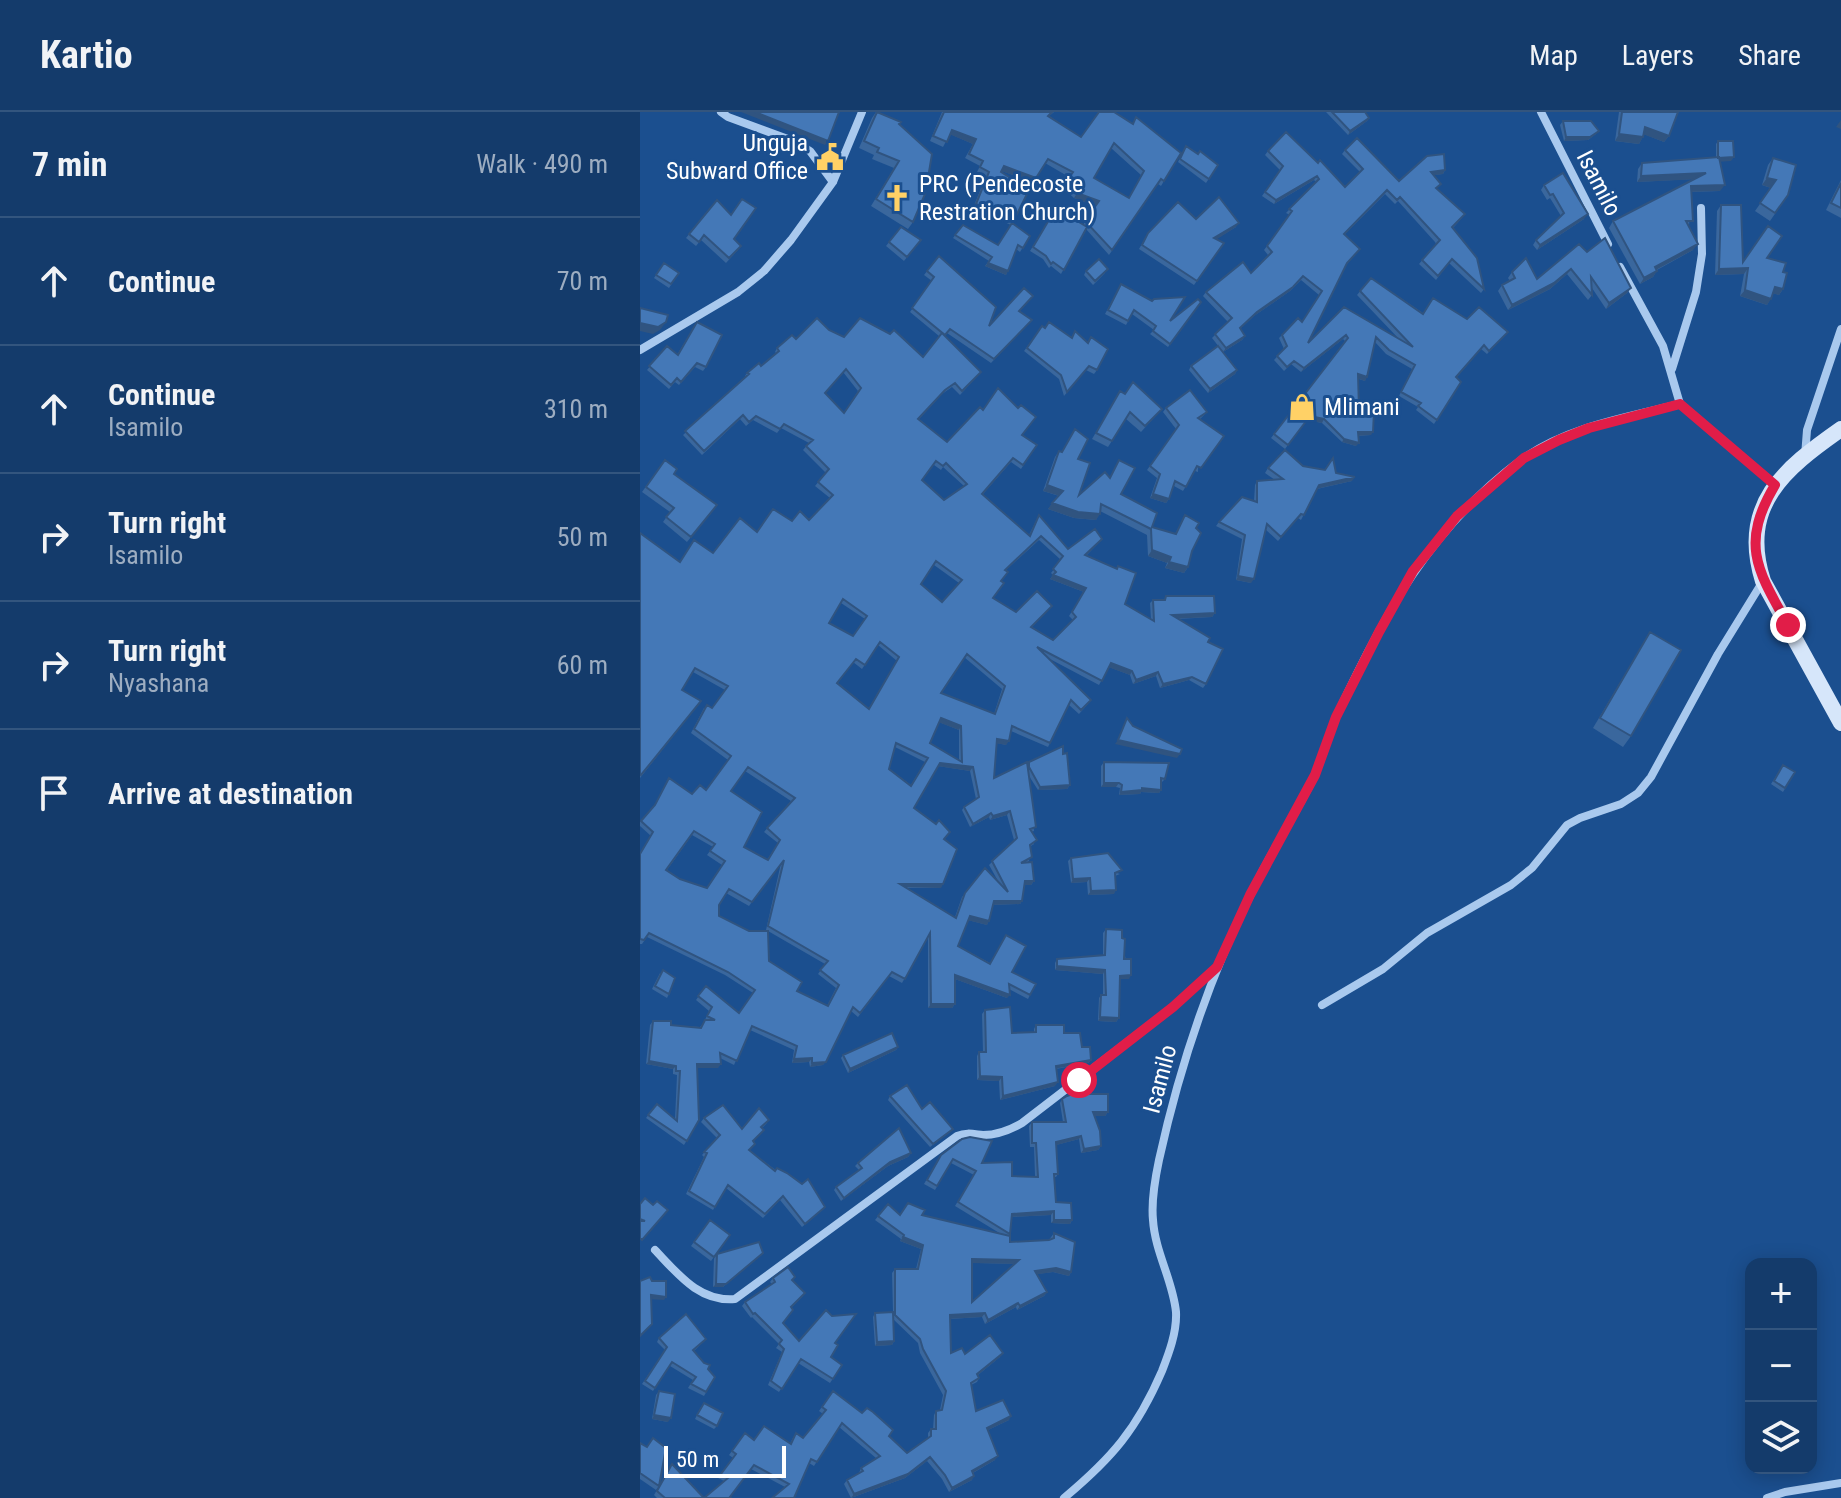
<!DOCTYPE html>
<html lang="en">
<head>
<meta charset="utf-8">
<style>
  body { margin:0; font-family:"Roboto Condensed",sans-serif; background:#1d4271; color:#f1f3f6 }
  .controls { position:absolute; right:24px; bottom:24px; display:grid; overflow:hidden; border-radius:16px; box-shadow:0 4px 20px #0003 }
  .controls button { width:72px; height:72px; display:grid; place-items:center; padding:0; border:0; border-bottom:2px solid #33557e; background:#143b6b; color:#f1f3f6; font:40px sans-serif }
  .scale { position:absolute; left:24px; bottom:20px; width:122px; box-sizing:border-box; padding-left:8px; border:4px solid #fff; border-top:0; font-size:22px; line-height:28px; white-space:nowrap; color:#fff; -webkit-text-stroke:6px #1b4f8f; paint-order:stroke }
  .stop { position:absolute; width:24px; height:24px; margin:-18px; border:6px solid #e11d48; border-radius:50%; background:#fff }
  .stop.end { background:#e11d48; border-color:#fff; box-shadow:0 2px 8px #0008 }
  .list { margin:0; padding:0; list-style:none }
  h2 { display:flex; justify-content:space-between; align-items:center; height:104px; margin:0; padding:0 32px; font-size:34px }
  h2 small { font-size:26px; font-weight:400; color:#9dadc1 }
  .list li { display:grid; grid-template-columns:52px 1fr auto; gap:24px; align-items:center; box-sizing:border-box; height:128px; padding:0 32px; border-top:2px solid #33557e }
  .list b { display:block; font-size:30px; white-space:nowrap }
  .list p { margin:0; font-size:26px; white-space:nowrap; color:#9dadc1 }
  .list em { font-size:26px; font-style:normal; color:#9dadc1 }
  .icon { flex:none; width:44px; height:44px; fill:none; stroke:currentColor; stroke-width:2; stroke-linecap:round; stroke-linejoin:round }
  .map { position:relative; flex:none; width:1201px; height:1386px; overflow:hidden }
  header { display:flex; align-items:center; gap:48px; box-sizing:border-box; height:112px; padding:0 40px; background:#143b6b; border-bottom:2px solid #33557e }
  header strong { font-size:38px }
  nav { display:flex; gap:44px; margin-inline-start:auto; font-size:28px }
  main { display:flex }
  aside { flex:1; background:#143b6b }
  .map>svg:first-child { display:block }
</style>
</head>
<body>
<header>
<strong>Kartio</strong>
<nav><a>Map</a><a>Layers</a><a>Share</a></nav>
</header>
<main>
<aside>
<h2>7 min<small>Walk · 490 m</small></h2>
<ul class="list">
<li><svg class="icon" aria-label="ahead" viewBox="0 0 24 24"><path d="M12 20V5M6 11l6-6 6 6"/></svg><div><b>Continue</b></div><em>70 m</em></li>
<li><svg class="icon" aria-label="ahead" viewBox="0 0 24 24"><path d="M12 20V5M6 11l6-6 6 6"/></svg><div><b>Continue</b><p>Isamilo</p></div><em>310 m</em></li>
<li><svg class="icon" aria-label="right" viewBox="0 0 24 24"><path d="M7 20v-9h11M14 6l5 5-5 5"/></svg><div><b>Turn right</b><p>Isamilo</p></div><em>50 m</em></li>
<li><svg class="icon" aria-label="right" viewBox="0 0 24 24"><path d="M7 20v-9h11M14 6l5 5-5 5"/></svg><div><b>Turn right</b><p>Nyashana</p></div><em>60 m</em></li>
<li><svg class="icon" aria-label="arrive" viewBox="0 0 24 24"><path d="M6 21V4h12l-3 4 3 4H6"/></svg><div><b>Arrive at destination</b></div></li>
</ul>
</aside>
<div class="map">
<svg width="1201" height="1386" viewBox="0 0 1201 1386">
  <rect width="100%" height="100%" fill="#1b4f8f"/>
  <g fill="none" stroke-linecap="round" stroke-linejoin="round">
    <path stroke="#a9c9ee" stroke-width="8" d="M81,0l7,5 68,25 14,9 23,31
      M901,0l67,132
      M980,155l43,79 17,58 95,81
      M0,238l98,-58 26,-21 27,-31 42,-58 29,-70
      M1032,257l24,-77 6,-38 -1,-46
      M1165,344l2,-26 34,-101
      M682,893l61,-36 44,-36 84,-48 21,-17 35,-43 13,-7 41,-14 17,-11 13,-16 67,-123 45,-73
      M15,1138c23,24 44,52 80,49l222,-163c10,-4 16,-2 26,-1 15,0 27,-5 39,-12l151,-116 43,-39
      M424,1386c48,-40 73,-69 98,-127 7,-18 15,-39 14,-59 -3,-31 -21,-60 -23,-92 -2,-20 2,-41 6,-60 20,-91 49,-179 90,-262 19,-41 44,-79 64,-119 10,-21 15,-43 24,-64 47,-101 93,-187 184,-255 45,-33 106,-43 159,-56
      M1127,1386l18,-6 56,-9"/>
    <path stroke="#d6e6fa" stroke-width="16" d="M1201,317c-57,40 -102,76 -78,152l78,142"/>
  </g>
  <path fill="#3a679d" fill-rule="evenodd" d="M236,0l23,12 22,70 -8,28 -5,7 -37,-23 23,-38 -22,-9 2,-4 -15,-7 13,-30z
    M302,0h112l-5,4 32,21 18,-25 65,69 -3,5 -3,-2 -49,71 -23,-26 -25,45 -10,-8 -2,2 -6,-9 -13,-8 26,-43 27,17 13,-19 -22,-8 -12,-11 7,-10 -24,-14 -12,19 -31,-11 12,49 -2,4 18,12 -10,16 -4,-3 -10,26 -21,-9 4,-5 -36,-23 10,-13 35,20 13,-20 -38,-17 13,-32 -9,-4 3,-6 -15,-8 8,-14 -23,-10 -7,13 -13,-6zM471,36l30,27 -12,23 -35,-20z
    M686,0h39l4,6 -2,3 -19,14z
    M979,0h59l-9,24 -5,6 -20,-8 -5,10 -24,-3z
    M923,9l33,13 -8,6 -24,1 -4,-16z
    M1078,29l13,20h-11v30l-29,1 -2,35 4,23 -36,20 -4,7 -13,7 -31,-56 4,-7 81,-42 -57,3 1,-13 4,-6 74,-6v-13z
    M546,34l32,19 -12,18 -28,-21z
    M705,38l54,31 46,-11 -2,4 -10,1 4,14 25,29 -9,10 31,61 -3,4 -32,-30 -13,17 -17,-16 17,-20 -1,-2 -37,-41 -3,3 -10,-10 -40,40 15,15 -14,16 -38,78 36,-36 55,32 -42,-44 14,-17 52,35 44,6 41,13 -21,22 -6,-5 -25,29 5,4 -27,42 -18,-14 2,-3 -19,-11 13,-27 -26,-15 -11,-12 -10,39 -6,-2v30l12,26 -13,1 -2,10 -14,-4 -20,-19 -15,-3 -22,29 -14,-11 74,-97 -2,-2 -42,33 -10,-8 -7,7 -10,-11 10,-11 -5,-11 3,-3 20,-13 17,-27 -18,-15 -11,11 -36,25 -14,13 5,7 -3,4 -19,12 -11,-14 16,-16 -25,-26 3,-4 45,-19 17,-18 -4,-5 26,-35 -4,-2 30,-31 -2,-2 -40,24 -12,-8 18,-26 -15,-15 3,-4 50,12 27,24 15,-15 -18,-18z
    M1133,46l15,37 -18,26 -15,-10 16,-23 -9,-3 6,-20z
    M1201,68v38l-15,-8z
    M904,73l40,34 -47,31 -4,-5 3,-5 25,-24 -11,-18 -3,2 -6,-10z
    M77,88l14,15 3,24 4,11 -12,13 -25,-23 -5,6 -10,-8z
    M1081,93l22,56 24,-3 16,14v17l-4,6 -6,-2 -6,12 -27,-9 4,-22 -29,1 2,-64z
    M556,107l40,8 -20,12 8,4 -30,42 -55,-36 9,-16z
    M261,115l20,13 -17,21 -18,-15z
    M947,140l44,36 -4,5 -21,16 -14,-21v7l-4,5 -21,-26 -17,15 -42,21 -10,-19 4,-6 8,-4 -2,-3 4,-6 25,7z
    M299,144l50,70 30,-14 13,8 -41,43 -44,-30 -2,3 36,36 -21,23 -8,-8 -10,7 -23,25 28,23 75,-7 15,10 -16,24 -10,-7 -28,32 46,41 10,-20 29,34 34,-10 -16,17 39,48 26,16 -1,-17 3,-3 62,13 -3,4 -34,2 30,23 -2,42 -3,4 -14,-8 -29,8 -4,-12 -23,8 -3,-9 -21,-8 -10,18 -51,-27 40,46 -9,10 -10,-9 -21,42 -37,-16 -5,14 -9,-2 -3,35 34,-14 1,-2 34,-8 7,31 -3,4 -29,1 -9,-14 5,55 -3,1 3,12 -3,2 -2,15 -3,2 8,18 -3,4h-7l-2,16 -2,3 -27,1 -6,20 -19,-5 -10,26 32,17 22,9 18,23 -2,4 -19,-10 -2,9 -52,-19v25l-3,4h-24v-70l-26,45 -13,-7 -31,41 -7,-6 -28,54 -13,2 -1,-5 -17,1 2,-13 -44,-20 -16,35 -14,-7 -2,10h-21l2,52 -15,25 -38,-27 11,-14 18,15 2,-44 -4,-1v-5l-27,-5 4,-39 3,-4 18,4 29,2 6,-7h-1l4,-9 -13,-11 10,-14 33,27 14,-20 -28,-18 -78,-38 -5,7h-2v-91l11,-17 -11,-10v-4l13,-15 53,-17 22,-30 -37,-27 13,-25h8l13,-18 -32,-18 -11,18 19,11 -61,77v-245l40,29 33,-9 44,-21 35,-11 17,-1 21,-22 -15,-12 11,-13 -23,-23 6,-7 -28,-15 -4,5 -24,-13 -7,6 -6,-7 -38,36 -19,-20 62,-58v-1l2,-3 14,-7 15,-13 -1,-1 2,-4 19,-9 33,-9 15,7 79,20 16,-21 -29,-24 22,-31 -8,-6zM203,260l15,19 -14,22 -19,-20zM294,353l7,5 2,-3 21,19 -20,14 -22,-20zM399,428l22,20 -10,13 2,2 -3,4 34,13 -15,24 4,4 -20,20 -21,-13 20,-21 -36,6 -23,-14 13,-28zM294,453l25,18 -17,19 -21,-18zM201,491l24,16 -12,17 -24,-13zM238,533l19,16 -28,48 -31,-26 15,-21 9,7zM324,545l38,32 -8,25 -53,-21zM299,610l20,8v30l-29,-17zM255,635l30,15 -14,23 -22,-16zM298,654l32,5 6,28 -12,8 -2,3 8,17 19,-10 1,3 17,-5 7,25 -25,25 9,16 -13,-13 -23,29 -7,20 -48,-29h34l3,-49 -30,-31zM105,659l46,30 -27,31 14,11 -11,17 -23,-13 -13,-56zM52,723l21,12 -6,8 15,10 -15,23 -27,-9 -13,-9zM141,751l-15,67 2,1h-19l-30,-15v-11l7,-12 23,13zM128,819l57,33 -7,10 18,14 -9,18 -30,-15 -28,-30z
    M24,151l15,10 -10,15 -15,-10z
    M446,159l19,2 -12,12 -9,-10z
    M479,176l51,33 31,-19 -33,45 -18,-13 4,-4 -22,-16 -6,11 -21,-11z
    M57,210l9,45 -3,4 -8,-4 -16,18 -4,-3 -6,7 -22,-19 20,-24 10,9z
    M402,214l30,11 3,-6 22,39 -3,4 -8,-4 -22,26 -5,-17 -35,-28z
    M551,254l46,4 -2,4 -27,19 -19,-23z
    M480,279l42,18 -21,23 -15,-13 -18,28 -16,-8z
    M526,296l41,4 -7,7 -2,53 -3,-1 -12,20 -9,-5 -5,13 -3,4 -16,-5 7,-20 -10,-8 29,-41 -13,-17z
    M435,317l4,66 31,-18 9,-17 2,34 31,33 23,7 10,-19 11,13 -8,39 -4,6 -19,-5 2,-5 -19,-7 -1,-21 -47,-24 -4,9 -22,-2 -26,-9 11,-13 -16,-5 12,-34 4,-6 3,1z
    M25,348l9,14 43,31 -30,37 -24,-20 7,-10 -28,-20z
    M663,354l33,7 16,8 -35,8 -16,31 -3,-2 -20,23 -13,-12 -14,54 -15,-3 6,-41 -26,-13 3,-4 35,-21 1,-16 2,-4 18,-1 -10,-7 3,-5z
    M1010,520l-19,104 -8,11 -30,-19z
    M464,650l61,17 -4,4v7l-2,3 -18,-1 -1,2 -21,1 1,-7 -4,-1h-15v-21z
    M1143,653l12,7 -12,20 -12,-8z
    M431,746l49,16 -5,2 -1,18 -26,1 -1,-13 -16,1 -3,-22z
    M466,817l16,9 7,41h-9l-1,39 -3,4 -18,-1 1,-23 2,-3h2v-21l-48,-4v-7l2,-4 46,-4v-22z
    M20,861l9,21 -2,4 -15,-9z
    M345,898l27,23 22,-1v-3l2,-4 28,8 18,14 9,13 -3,3 -32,6 -1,17 -55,14 -1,-19 -22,-1v-24l2,-4h4l-1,-38z
    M258,935l-2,3 -48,23 -7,-15 2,-3z
    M445,982l23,18 -3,4h-10l6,30 -3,4 -17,3 -2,-14 -23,6 2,29 -2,3h-2l2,25 16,18 -2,4 -19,-1v-8l-39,2 -3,19 1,6 39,-2 5,-7 17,39 -2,4 -16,-4 -16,2 10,18 -3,4 -27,14 -1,-3 -31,17 -3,-7 -32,2 1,34 49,4 -22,18 1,3 -2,4 -6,3 5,26 33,9 -21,10 7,30 -22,13 -1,7 -23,12 -7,-13 -15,-18 -22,17 -54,20 -7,-14 3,-4 12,-7 2,-5 15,-10 -37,-31 -25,39 -5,-3 -24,24 -34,-18 -27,12 -6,-3 15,-20 -4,-3 16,-22 9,7 36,3 6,-10 7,5 20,-24 -4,-3 14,-20 56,45 18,17 21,-15v-5l3,-4h2l1,-14 2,-4 4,-1 3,-15 -23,-42 -2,-10 -25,-24 1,22 -2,4 -17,1 -2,-29 2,-4 18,-1 -1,-39 3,-4h21l5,-20 -21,-8 1,-2 -26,-19 13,-16 12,11h22l79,19 -46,-28 19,-31 -23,-12 -16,27 -11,-6 17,-29 41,8 30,13h23l-1,-29h-4l-1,-21 3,-4h31l-3,-19 2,-4zM332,1151h6l37,1 -43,38z
    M250,984l32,13 31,20 -3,3 -20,15 -42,-47z
    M64,1006l38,11 25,-6 -5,5 2,2 -11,11 -4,9 76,57 -3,3 -20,17 -22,-27 -17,18 -37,-30 -13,22 -27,-16 18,-37 -2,-2 15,-17 -16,-16z
    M271,1041l-3,4 -20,9 -47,35 -7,-11 2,-3 23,-17 -4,-4 3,-3z
    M70,1108l20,15 -19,26 -20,-15z
    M123,1141l-3,3 -37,31h-10l1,-29 3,-4z
    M133,1166l19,2 11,16 -12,12 -8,15 16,18 36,2 -4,14 11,8 -12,18 -32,-20 -19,29 -11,-7 14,-33 -6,-4 3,-4 -27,-27 -1,1 -9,-12 3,-4 27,-18 -2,-2z
    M19,1226l47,1 -12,12 21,26 -11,19 -16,-8 5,-8 -23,-14 -17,25 -11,-7 23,-34 -8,-8z
    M19,1279l9,31 -16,-3 4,-24z
    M61,1295l16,19 -3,3 -19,-10z
    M0,1331l19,43 -3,4 -16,-11z
    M32,1352l32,34h-47l-3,-3z"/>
  <path fill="#305480" d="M101,0h14l73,29 -3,4z
    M729,6l-2,3 -19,14 2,-4z
    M1201,8v9l-5,-2z
    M1005,15l24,9 -5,6 -24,-9z
    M312,18l24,9 -3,5 -24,-10z
    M959,19l-3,3 -8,6 -24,1 2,-4z
    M979,22l24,3 -4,7 -24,-3z
    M1094,45l-3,4 -15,1 2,-4z
    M364,54l32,12 -3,4 -32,-11z
    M805,58l-2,4 -15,2 3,-4z
    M1066,61l-4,6 -65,3 4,-6z
    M677,64l-3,4 -40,24 2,-4z
    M1127,66l9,2 -5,8 -9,-3z
    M1085,73l-5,6 -34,1 5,-6z
    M437,81l22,8 -3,5 -22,-8z
    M948,102l-4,5 -47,31 3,-5z
    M599,111l-3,4 -25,16 3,-5z
    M1058,132l-5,6 -43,23 5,-6z
    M348,151l20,8 -2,4 -21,-9z
    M1108,156l-4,6 -29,1 4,-6z
    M931,157l-4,5 -17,15 -42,21 4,-5z
    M1017,159l-4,6 -13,7 4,-6z
    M663,164l-13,15 -36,25 -17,16 20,-20z
    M1135,175l8,2 -4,6 -8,-2z
    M991,176l-4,5 -21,16 3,-6z
    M1105,178l26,9 -4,6 -27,-9z
    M26,210l-6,8 -7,4 -13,-3v-8z
    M706,223l-3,4 -42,33 3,-4z
    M605,224l-3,4 -19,12 3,-4z
    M597,258l-2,4 -27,19 2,-4z
    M718,262l9,3 -2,4 -9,-3z
    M670,304l14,3 -2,4 -15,-3 -22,29z
    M718,320h15l-2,3 -16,1z
    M704,327l15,4 -3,3 -14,-4z
    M715,365l-3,4 -36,8 3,-4z
    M407,373l16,6 -3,5 -17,-5z
    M513,382l16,5 -3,4 -16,-5z
    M412,391l48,11 -4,6 -22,-2 -26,-9z
    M512,438l19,7 -4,6 -19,-7z
    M529,450l19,5 -4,6 -19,-5z
    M413,463l33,13 -2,4 -34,-13z
    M598,464l16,3 -3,4 -15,-3z
    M575,501l-3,4 -43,2 3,-4z
    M471,551l21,8 -2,4 -22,-8z
    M518,560l-2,4 -23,8 3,-4z
    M552,565l-3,3 -29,8 3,-4z
    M301,606l20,8 -2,4 -21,-8z
    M357,627l12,2 -3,4 -11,-2z
    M478,628l62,14 -3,4 -62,-14z
    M300,651l33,4 -3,4 -33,-5z
    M464,671h15l-3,4h-15z
    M430,673l-3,4 -29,1 2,-3z
    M502,676l19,2 -2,3 -18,-1 -1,2 -21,1 2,-3z
    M370,699l-3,4 -17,5 3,-4z
    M351,701l-2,4 -19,10 3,-3z
    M450,766l-3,4 -16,1 2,-4z
    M385,769h9l-3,4h-9z
    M260,772h43l-2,4 -43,-1z
    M476,778l-2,4 -26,1 3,-4z
    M354,789h28l-2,3 -29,1z
    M330,804l19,5 -2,4 -20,-5z
    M417,854l48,4 -2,4 -48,-4z
    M315,863l55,20 -3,3 -55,-20z
    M491,863l-2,4h-11l2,-3z
    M291,892h24l-3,4h-24z
    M460,905l19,1 -3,4 -18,-1z
    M258,935l-2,3 -48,23 2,-4z
    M172,946l-3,4 -17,1 2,-4z
    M451,948l-3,3 -35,6 3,-3z
    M9,949l27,5 -3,3 -27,-5z
    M186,950l-3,3 -13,2 2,-4z
    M57,952h24l-3,4h-24z
    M340,964l22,1 -3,4 -22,-1z
    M418,970l-3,4 -55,14 3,-4z
    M453,1000h15l-3,4h-14z
    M441,1024l-2,3 -26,7 3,-4z
    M461,1034l-3,4 -17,3 3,-4z
    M271,1041l-3,4 -20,9 -47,35 3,-3 46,-36z
    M414,1099l-3,4 -41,2 2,-3z
    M414,1108h18l-2,4 -19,-1z
    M263,1125l20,8 -2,4 -21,-8z
    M123,1141l-3,3 -37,31h-10l3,-3z
    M332,1147l47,1 -2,4 -48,-1z
    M416,1156l15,4 -2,4 -16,-4 -20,3 2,-4z
    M407,1180l-3,4 -27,14 3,-4z
    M11,1183l15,2 -2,3 -16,-1z
    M378,1191l-2,4 -31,17 3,-4z
    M345,1201l-3,4 -35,2 3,-4z
    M254,1229l-2,4 -17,1 2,-4z
    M363,1241l-3,4 -26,21 3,-4z
    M14,1303l17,3 -3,4 -16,-3z
    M371,1304l-2,4 -25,12 3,-4z
    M358,1344l-3,4 -26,15 3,-4z
    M290,1345l-3,4 -22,17 -54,20 3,-4z
    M334,1364l-2,4 -23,12 3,-4z"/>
  <path fill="#4478b7" stroke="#305480" stroke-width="2" fill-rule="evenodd" d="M115,0h84l-11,29z
    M237,0l24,10 -2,2 33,30 -4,24 3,1 -10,15h4l-12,28 -37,-23 23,-38 -22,-9 2,-4 -15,-7z
    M304,0h108l-4,4 33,21 18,-25h15l19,12 3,-7 45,36 -17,28 -3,-2 -49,71 -27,-29 14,-20 -22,-8 -11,-11 7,-10 -25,-13 -12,19 -32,-12 -3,6 28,18 -15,30 -38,-16 13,-32 -9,-5 3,-6 -14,-7 7,-15 -24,-9 -5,12 -14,-6zM474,31l30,28 -15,27 -35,-20z
    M692,0h33l4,6 -19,13z
    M982,0h56l-9,24 -24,-9 -2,10 -24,-3z
    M923,9h28l8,10 -9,6h-24z
    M646,20l32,31 2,-3 25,27 18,-18 -18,-19 12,-12 42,43 28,-25 17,-2 1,16 -14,2 10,12 -5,4 29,26 -13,13 25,31 7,31 -32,-30 -14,17 -16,-16 18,-20 -2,-2 -38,-41 -3,3 -10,-10 -43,44 16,15 -13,14 -39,80 36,-36 69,40 -53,-56 11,-13 52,36 10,-16 34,21 12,-12 29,25 -19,19 -5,-6 -28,32 5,5 -24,38 -19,-14 3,-3 -20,-11 14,-27 -26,-15 -13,-13 -9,40 -9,-3 1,35 15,2 -1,21h-15l1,11 -15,-4 -20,-20 -14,-3 -22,29 -14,-11 74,-96 -2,-3 -42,33 -10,-7 -7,6 -10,-11 10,-10 -5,-11 16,-17 4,4 20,-31 -19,-15 -10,11 -36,25 -17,16 5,8 -19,12 -11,-14 17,-16 -26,-26 37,-30 8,11 21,-21 -5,-6 25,-35 -3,-2 30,-30 -2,-3 -41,24 -11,-8 18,-26 -15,-15z
    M1078,29h15l1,16 -16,1z
    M546,34l12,8 2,-3 18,14 -9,14 -29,-20z
    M1079,45l6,28 -34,1 2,35h-7l12,23 -43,23 2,4 -13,7 -31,-57 93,-48 -65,3 1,-13z
    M1133,46l23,7 -8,30 -13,18 -15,-10 16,-23 -9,-2z
    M923,61l25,41 -48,31 -4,-5 28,-27 -11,-19 -3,1 -6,-10z
    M1201,71v25l-10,-5z
    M579,85l20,26 -25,15 10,5 -27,38 -55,-36 6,-12 30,-31 18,17z
    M102,87l14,9 -22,31 7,7 -12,12 -25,-23 -5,7 -10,-8 28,-34 14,15z
    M1081,93h20l2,57 25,-36 14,10 -15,22 19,5 -3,9 4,1 -4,16 -8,-2 -4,12 -26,-9 3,-22 -29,1z
    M416,96l31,19 -23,43 -11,-8 -2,2 -5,-8 -13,-9z
    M372,111l18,13 -7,12 -5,-3 -10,26 -20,-8 4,-6 -37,-22 8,-10 35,20z
    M261,115l20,13 -14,17 -18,-15z
    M965,126l26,50 -22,15 -18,-26 1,18 -21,-26 -17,14 -42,22 -10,-20 13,-7 -3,-6 14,-14 11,21 42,-35 8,8z
    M299,144l57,51 -7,19 35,-38 9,8 -14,15 13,9 -38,39 -44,-30 -5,6 -33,-27 22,-31 -7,-6z
    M459,147l9,10 -13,12 -9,-10z
    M24,151l15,10 -8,11 -15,-9z
    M481,172l31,17 2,-2 31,-2 -15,24 28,-22 3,3 -31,42 -17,-13 3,-5 -22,-16 -6,11 -20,-11z
    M0,196l28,7 -2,7 -8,5 -18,-4z
    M177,206l12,12 15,7 16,-19 30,16 4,-4 29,27 19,-24 39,39 -19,19 -7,-8 -10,7 -27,29 29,23 33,-35 3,3 15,-22 20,20 3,-3 15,12 -14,18 15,10 -14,20 -10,-7 -31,36 48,42 9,-21 29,34 27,-20 7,10 -17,16 32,14 1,-3 18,7 -11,31 29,17 -1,-21h12l1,-4h48l1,17 -43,2 38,23 -2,4 15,7 -17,35 -14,-7 -29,7 -5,-12 -22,8 -4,-9 -21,-8 -9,18 -65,-34 54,53 -10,10 -10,-10 -21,43 -38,-17 -3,15 -12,-2 -3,39 33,-16 9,65 -6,2 7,11 -7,5 2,12 -11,6 11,-1 2,19h-9l-3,20h-28l-5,20 -19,-5 -12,30 32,18 16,-29 20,11 -14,26 24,12 -6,11 -21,-11 1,11 -55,-20v29h-24l-1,-71 -25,46 -13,-7 -32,41 -7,-6 -27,55 -14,1v-5l-18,1 3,-13 -45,-20 -15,35 -17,-8 1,11h-24l2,56 -12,21 -39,-26 9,-11 20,17 3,-50h-4v-5l-27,-5 4,-40h18v4l30,3 4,-8h10l-8,-4 5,-9 -14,-11 8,-10 33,27 16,-23 -27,-18 -79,-39 -5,7 -4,-1v-85l13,-22 -12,-11 14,-16 14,-27 23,16 8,-9 6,5 25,-34 -37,-27 13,-24 5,3 16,-22 -33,-18 -13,22 19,11 -60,74 -1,-1v-241l40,29 14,-22 19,13 27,-35 17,14 16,-23 19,12 8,-10 9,9 24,-25 -15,-13 11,-13 -23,-23 7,-6 -29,-16 -4,5 -24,-13 -7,6 -6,-7 -39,36 -19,-20 64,-57 -2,-1 12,-10 2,3 18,-15 -2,-3 15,-13 4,4zM206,257l15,19 -17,25 -19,-20zM296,349l7,5 3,-3 21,21 -23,16 -22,-20zM401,424l22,20 -10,13 3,3 -3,3 33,13 -14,24 4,5 -23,23 -22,-13 21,-21 -15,-15 -21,21 -23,-14 11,-15 -3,-2 7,-9 -3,-2zM296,449l26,19 -20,22 -21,-18zM203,487l24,17 -14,20 -24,-13zM240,530l19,15 -30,52 -32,-26 19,-24 9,6zM327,542l38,32 -10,28 -54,-21zM301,606l20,8 1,36 -32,-19zM256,631l32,15 -17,28 -22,-17zM300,651l33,4 6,30 -15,10 9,17 18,-11 2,3 17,-5 7,27 -25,23 16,31 -23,-24 -20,25 -9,25 -56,-34h43l14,-35 -13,-10 6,-7 -11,-12 -3,4 -22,-16zM108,655l47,31 -28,30 13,12 -12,20 -24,-13 18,-35 -31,-21zM54,719l21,13 -5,7 15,10 -18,27 -27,-9 -14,-9zM144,748l-16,66 60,35 -8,9 19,15 -11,21 -31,-15 5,-9 -33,-21 -1,-30h-19l-30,-15v-11l10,-16 23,13z
    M57,210l25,13 -16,32 -9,-4 -16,19 -4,-4 -6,7 -22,-19 18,-20 11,9z
    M409,210l23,16 3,-7 13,12 3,-6 17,12 -11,21 -8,-4 -22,26 -6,-17 -34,-27 15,-22 3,2z
    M578,234l19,24 -27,19 -19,-23z
    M493,270l29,27 -17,17 -15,-14 -18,29 -16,-8 24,-42 5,3z
    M550,278l17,22 -9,6 26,18 -23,32 -4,-2 -11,21 -11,-6 -6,18 -16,-5 7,-20 -10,-8 29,-41 -13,-17z
    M435,317l13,10 -10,20 12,4 -11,32 26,-23 5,6 9,-18 16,8 -14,26 36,19 -5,14 24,7 9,-19 14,8 -3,5 5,5 -9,18 -4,16 -19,-5 2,-5 -19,-7 -1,-21 -50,-25 -1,10 -22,-2 -26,-9 11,-12 -16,-6 12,-34 3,1z
    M645,338l18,16 22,4 8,-12 3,15 19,4 -36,8 -15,30 -3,-1 -20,23 -14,-13 -13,55 -16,-3 7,-41 -26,-13 23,-25 15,5v-21l26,-2 -15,-11z
    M25,348l12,9 -3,5 43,31 -26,32 -25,-20 8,-9 -28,-21z
    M1010,520l31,18 -50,86 -31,-18z
    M487,606l6,8 49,23 -2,5 -62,-14z
    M423,634v8l4,-1 3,32 -30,2 -11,-20v-5z
    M464,650l65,1 -4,16 -4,-1v12l-19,-2v2l-21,2 1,-7 -3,-2h-15z
    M1143,653l12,7 -10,16 -11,-7z
    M468,741l14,17 -7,3 1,17 -25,1 -1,-13 -17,1 -2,-21z
    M466,817l16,1v8l3,1 -1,20h7v16l-11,1 -1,42 -19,-1 1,-22h5l-1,-25 -48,-4v-7l48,-4z
    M23,858l12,8 -6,16 -14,-8z
    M370,895l2,26 24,-1v-7h28v8h16l2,14h8l1,13 -35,6 2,16 -55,14 -1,-19 -22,-1 -1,-24h7l-1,-42z
    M252,921l6,14 -48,22 -7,-14z
    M267,973l15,24 8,-7 23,27 -20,15 -43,-48z
    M444,978l1,4h23v18h-15l7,19 1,15 -17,3 -3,-13 -25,6 2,32h-4l2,28 15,1 1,17h-18v-9l-42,3 -2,20 -52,-32 18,-31 -23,-12 -16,27 -10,-6 14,-25 21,-16 8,-2 22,4 -10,22 30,-1v14l26,1 -2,-34h-4v-21h34l-4,-23 5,-3z
    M83,993l19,24 17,-21 10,12 -8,7 3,3 -11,11 2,3 -6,6 26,21 2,-3 10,5 15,11 6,-5 17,28 -20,17 -22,-28 -18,18 -37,-29 -13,22 -26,-16 18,-38 -3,-1 16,-17 -16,-17z
    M259,1016l12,25 -21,9 -46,36 -8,-11 26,-19 -4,-5z
    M5,1086l8,7 4,-4 11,9 -26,30 -2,-2v-17h5l-5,-2v-15z
    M268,1091l17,7 -3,5 88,21v6l39,-2 5,-2v-5l21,9 -4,30 -15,-4 -21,3 12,21 -27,14 -2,-3 -30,17 -3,-7 -35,2 1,38 11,-5 3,6 25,-19 13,18 -26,21 2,4 -8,5 5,28 27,-11 8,16 -24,12 11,28 -26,15 2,5 -22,12 -7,-13 -15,-18 -22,17 -54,20 -7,-14 16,-9 -2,-3 19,-12 -38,-33 -25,39 -6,-3 -17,39h-22l17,-14 -35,-19 -24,32 1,1h-27l24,-20 -7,-4 15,-20 -4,-3 13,-18 9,7 10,-14 27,18 5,-11 7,5 23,-28 -4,-3 11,-16 29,22 5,-5 6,4 20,18 -4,6 18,17 24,-17v-7h5v-18l6,-1 4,-19 -23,-42 -3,-10 -25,-24v-46h23l5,-24 -20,-8 1,-2 -26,-19 10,-12 12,11zM332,1147l47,1 -47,42z
    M70,1108l20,15 -16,22 -20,-15z
    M119,1130l4,11 -37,31h-10l1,-30z
    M148,1155l7,10 -3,3 13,13 -14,14 2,3 -10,13 16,18 27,-31 6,6 24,-2 -21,29 3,2 -7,12 11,8 -9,14 -32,-20 -19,30 -11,-8 13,-32 -5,-5 3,-4 -27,-27 -2,1 -8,-12 30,-20 -2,-4z
    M10,1165l2,4h14v16l-15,-2 1,29 -12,12v-55z
    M253,1200l1,29 -17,1 -2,-29z
    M46,1202l20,25 -13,11 11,13 6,2 -2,4 7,8 -9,15 -15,-8 5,-7 -24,-15 -17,26 -10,-7 22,-34 -8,-9z
    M19,1279l16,3 -4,24 -17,-3z
    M64,1291l19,10 -6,13 -20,-11z
    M13,1326l13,10 -7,38 -19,-13v-30l7,4z
    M32,1352l32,34h-39l-8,-7z"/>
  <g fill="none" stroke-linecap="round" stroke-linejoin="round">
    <path stroke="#e11d48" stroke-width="10" d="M439,968l94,-73 44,-40 33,-72 65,-120 21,-58 43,-85 34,-61 44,-55 67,-58 35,-18 30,-12 91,-24 95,81c-35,59 -18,85 13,140"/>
  </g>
  <defs>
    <g id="civic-bare" transform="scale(2.16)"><path d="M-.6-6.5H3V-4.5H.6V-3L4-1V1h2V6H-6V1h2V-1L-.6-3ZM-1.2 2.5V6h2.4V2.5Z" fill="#ffd166" stroke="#1b4f8f" stroke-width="2.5" paint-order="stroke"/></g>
    <g id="church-bare" transform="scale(2.16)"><path d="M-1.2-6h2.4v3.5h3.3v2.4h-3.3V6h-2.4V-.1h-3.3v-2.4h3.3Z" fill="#ffd166" stroke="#1b4f8f" stroke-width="2.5" paint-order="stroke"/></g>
    <g id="shop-bare" transform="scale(2.16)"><path d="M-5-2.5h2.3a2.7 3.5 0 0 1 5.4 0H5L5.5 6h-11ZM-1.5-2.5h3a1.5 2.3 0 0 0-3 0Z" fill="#ffd166" stroke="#1b4f8f" stroke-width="2.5" paint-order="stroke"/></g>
  </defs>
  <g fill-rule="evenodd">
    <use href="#civic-bare" x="190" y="45"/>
    <use href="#church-bare" x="257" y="86"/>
    <use href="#shop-bare" x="662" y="295"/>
  </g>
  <g text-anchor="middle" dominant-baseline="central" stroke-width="6" stroke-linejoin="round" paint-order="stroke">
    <g font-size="24" fill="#fff" stroke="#1b4f8f" text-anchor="start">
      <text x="168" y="31" text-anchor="end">Unguja<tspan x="168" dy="28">Subward Office</tspan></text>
      <text x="279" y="72">PRC (Pendecoste<tspan x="279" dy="28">Restration Church)</tspan></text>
      <text x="684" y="295">Mlimani</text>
    </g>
    <g font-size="24" fill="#fff" stroke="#1b4f8f">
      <text transform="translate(959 71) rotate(63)">Isamilo</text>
      <text transform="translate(520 967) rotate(-75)">Isamilo</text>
    </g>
  </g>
</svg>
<div class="controls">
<button>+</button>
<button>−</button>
<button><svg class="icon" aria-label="layers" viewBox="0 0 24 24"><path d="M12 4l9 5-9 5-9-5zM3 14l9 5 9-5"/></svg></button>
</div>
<div class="scale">50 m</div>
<div class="stop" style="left:439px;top:968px"></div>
<div class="stop end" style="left:1148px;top:513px"></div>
</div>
</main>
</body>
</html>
